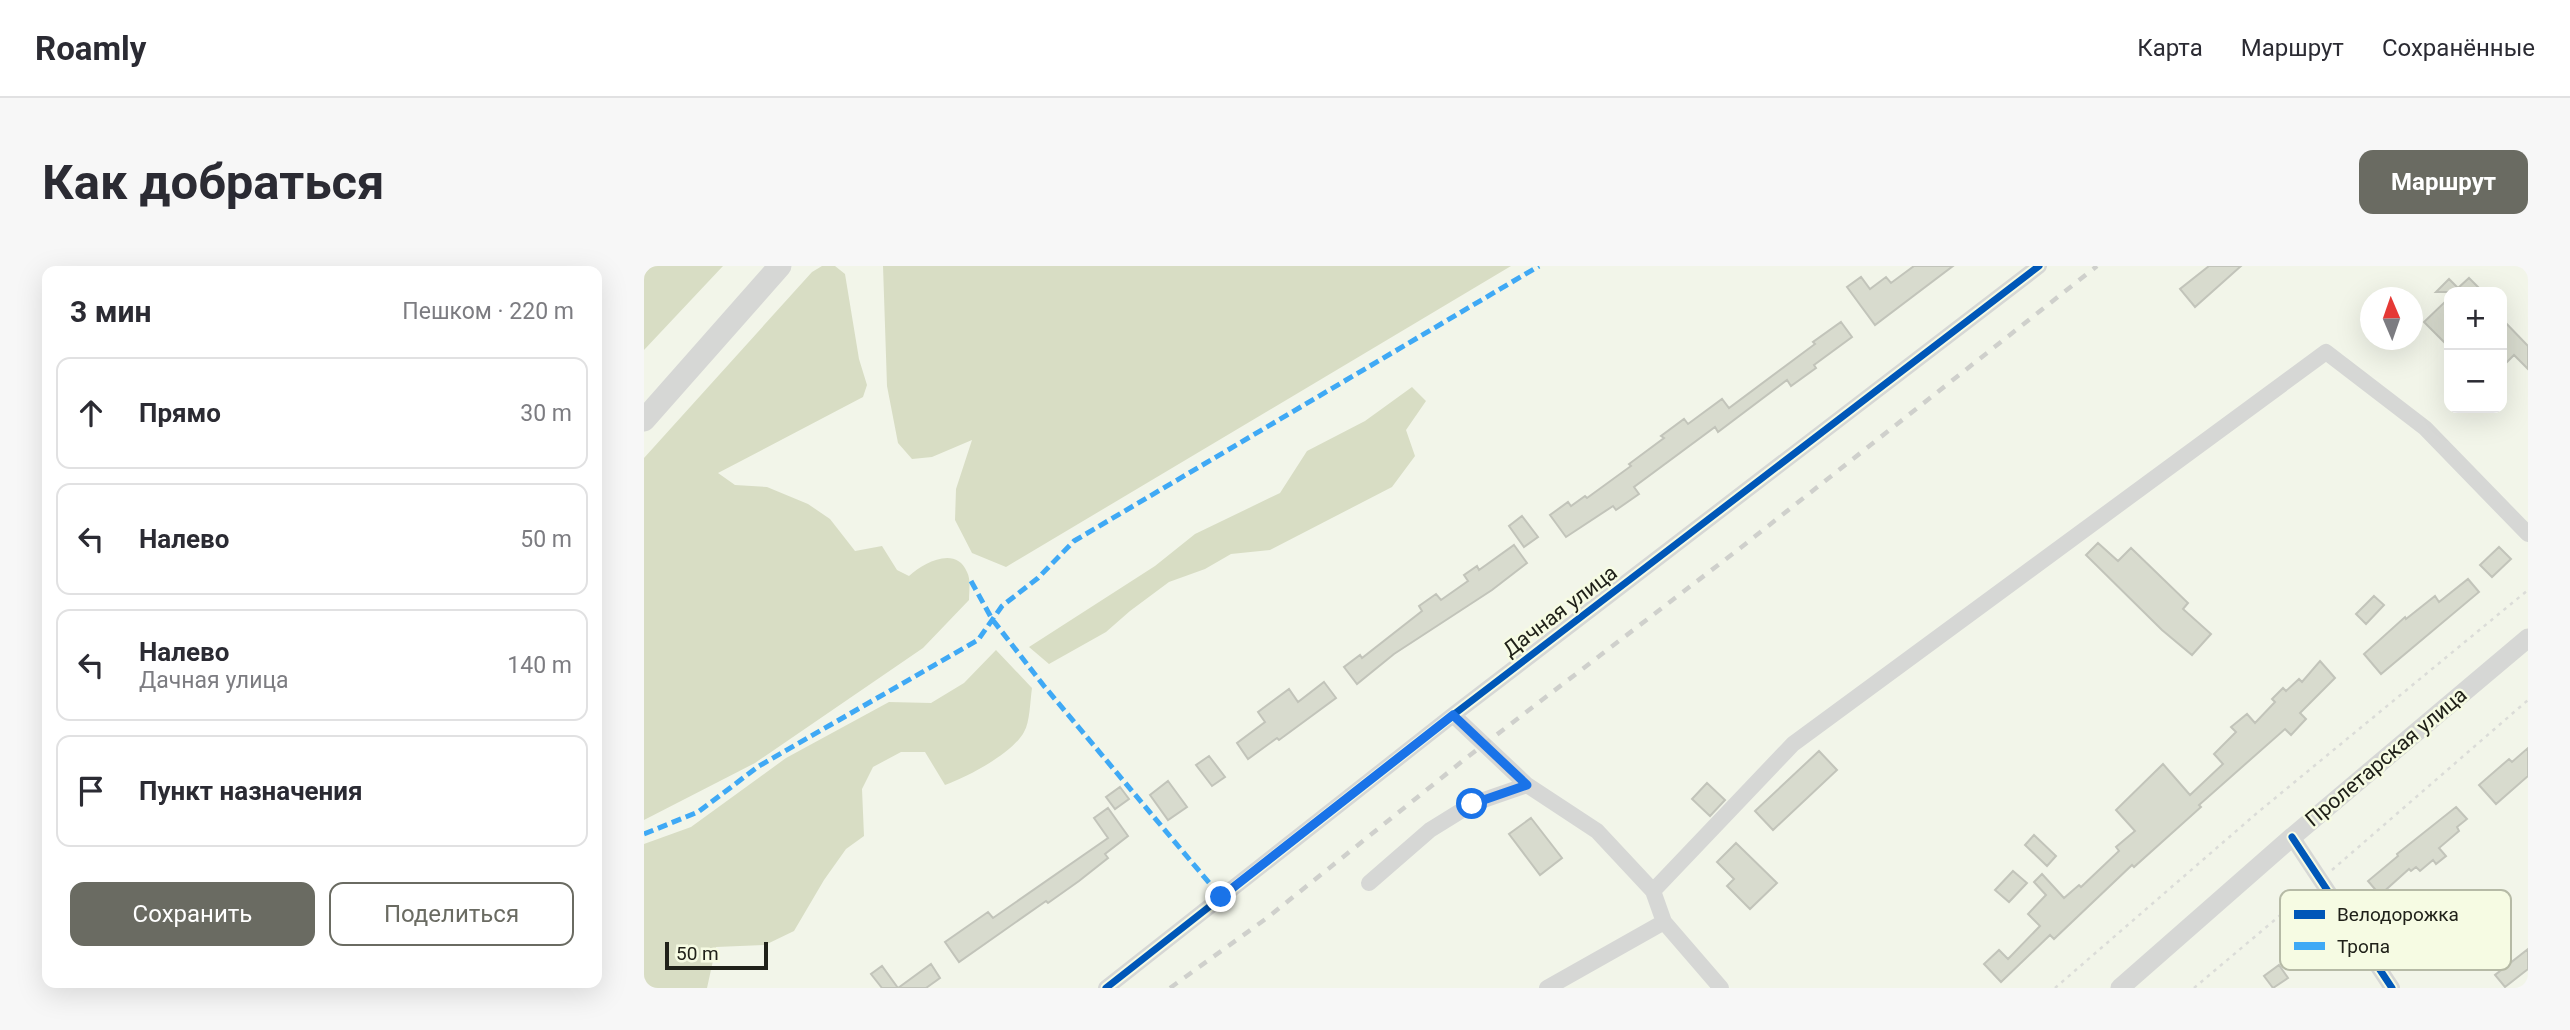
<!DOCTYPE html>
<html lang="ru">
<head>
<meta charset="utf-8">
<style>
  body { margin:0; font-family:Roboto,sans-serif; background:#f7f7f7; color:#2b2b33 }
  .controls { position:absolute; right:21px; top:21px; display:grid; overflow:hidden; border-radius:14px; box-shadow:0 7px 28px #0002 }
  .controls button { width:63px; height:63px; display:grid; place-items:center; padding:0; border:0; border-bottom:2px solid #e1e1e2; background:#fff; color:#2b2b33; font:35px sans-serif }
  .compass { position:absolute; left:1716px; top:21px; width:63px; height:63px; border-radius:50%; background:#fff; box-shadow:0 7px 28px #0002; rotate:358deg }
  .scale { position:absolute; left:21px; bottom:18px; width:103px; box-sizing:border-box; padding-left:7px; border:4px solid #202119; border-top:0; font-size:19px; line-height:24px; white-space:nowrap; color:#202119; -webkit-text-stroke:5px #f6fbe3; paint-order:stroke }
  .stop { position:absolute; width:21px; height:21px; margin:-16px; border:5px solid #1a73e8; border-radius:50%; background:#fff }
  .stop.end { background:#1a73e8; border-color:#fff; box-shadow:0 2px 7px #0008 }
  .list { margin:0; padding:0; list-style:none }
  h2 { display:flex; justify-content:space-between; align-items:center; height:91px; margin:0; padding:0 28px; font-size:30px }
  h2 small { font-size:23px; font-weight:400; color:#7c7c81 }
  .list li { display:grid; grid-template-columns:46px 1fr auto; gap:21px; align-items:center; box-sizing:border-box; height:112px; margin:0 14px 14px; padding:0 14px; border:2px solid #e1e1e2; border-radius:14px }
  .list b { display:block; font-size:26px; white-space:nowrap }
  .list p { margin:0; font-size:23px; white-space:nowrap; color:#7c7c81 }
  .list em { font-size:23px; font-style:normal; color:#7c7c81 }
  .actions { display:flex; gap:14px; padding:21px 28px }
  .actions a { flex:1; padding:16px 0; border:2px solid #6a6b62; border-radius:14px; text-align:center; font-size:24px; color:#6a6b62 }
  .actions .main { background:#6a6b62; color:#fff }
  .icon { flex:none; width:38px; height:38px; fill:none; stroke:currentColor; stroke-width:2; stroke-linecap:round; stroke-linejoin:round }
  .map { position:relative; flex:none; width:1884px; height:722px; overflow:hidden; border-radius:14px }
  header { display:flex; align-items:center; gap:42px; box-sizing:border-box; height:98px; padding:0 35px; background:#fff; border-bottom:2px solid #e1e1e2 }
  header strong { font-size:33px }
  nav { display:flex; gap:38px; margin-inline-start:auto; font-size:24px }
  .intro { display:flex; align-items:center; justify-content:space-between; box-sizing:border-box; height:168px; padding:0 42px }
  h1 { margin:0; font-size:49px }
  .button { padding:18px 32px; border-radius:14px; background:#6a6b62; color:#fff; font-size:24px; font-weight:700 }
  main { display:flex; gap:42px; padding:0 42px }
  aside { flex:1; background:#fff; border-radius:14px; box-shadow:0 7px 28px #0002 }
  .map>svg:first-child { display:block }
</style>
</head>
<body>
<header>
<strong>Roamly</strong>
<nav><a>Карта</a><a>Маршрут</a><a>Сохранённые</a></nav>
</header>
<div class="intro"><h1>Как добраться</h1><a class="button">Маршрут</a></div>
<main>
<aside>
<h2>3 мин<small>Пешком · 220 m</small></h2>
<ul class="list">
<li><svg class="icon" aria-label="ahead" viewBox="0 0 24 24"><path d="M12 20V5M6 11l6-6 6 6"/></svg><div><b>Прямо</b></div><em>30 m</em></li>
<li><svg class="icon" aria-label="left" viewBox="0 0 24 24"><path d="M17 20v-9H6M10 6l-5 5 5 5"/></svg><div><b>Налево</b></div><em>50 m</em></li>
<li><svg class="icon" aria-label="left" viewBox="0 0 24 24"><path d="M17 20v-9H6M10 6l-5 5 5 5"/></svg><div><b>Налево</b><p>Дачная улица</p></div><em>140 m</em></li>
<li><svg class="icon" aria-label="arrive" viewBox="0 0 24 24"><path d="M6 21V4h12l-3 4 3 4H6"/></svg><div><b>Пункт назначения</b></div></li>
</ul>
<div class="actions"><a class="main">Сохранить</a><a>Поделиться</a></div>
</aside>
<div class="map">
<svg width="1884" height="722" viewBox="0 0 1884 722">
  <rect width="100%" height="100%" fill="#f2f5e9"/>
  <path fill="#d8ddc4" d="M8,0h71l-79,84v-76z
    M178,0h13l10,8 14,85 8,26 -4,12 -145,76 17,12 32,2 41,17 22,15 25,32 27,-5 15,24 12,6c14,-13 47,-31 58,-4 4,7 2,20 2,28l-46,48 -168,115 -111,57v-362l168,-186z
    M239,0h628l-505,301 -34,-14 -17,-33 1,-31 16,-49 -40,17 -20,2 -14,-16 -11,-57z
    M768,121l14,14 -20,29 9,26 -23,31 -122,63 -39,4 -26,15 -36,13 -39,29 -24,21 -57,32 -20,-17 126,-81 40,-32 85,-41 27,-42 58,-30z
    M352,384l36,38c-2,13 -2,34 -8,44 -12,22 -57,45 -79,53l-20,-33h-24l-28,15 -11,22 2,47 -18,13 -22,31 -30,51 -29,14 -49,2 -9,41h-63v-144l47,-17 95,-69 103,-56 42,1 33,-20z"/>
  <path fill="#d8dbce" stroke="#c2c4ba" stroke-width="2" d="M1270,0h39l-78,59 -28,-38 14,-10 9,12 16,-12 5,6z
    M1565,0h32l-46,41 -15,-18z
    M1825,12l14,14h-47l13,-13 9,9z
    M1805,32v49l-25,-25z
    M1858,53l26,27v23l-14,-14 -12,12z
    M1197,56l11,15 -38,28 2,3 -25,18 -4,-6 -69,52 -3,-5 -81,60 5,7 -23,16 -3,-4 -47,31 -16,-22 18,-13 3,4 14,-10 2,2 44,-32 -2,-2 35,-26 -3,-2 23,-17 4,5 34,-25 7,9 86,-64 -2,-2z
    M878,250l16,21 -14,10 -15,-21z
    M1454,277l20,18 13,-13 57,55 -5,6 28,25 -19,21 -30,-25 -76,-75z
    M870,279l13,18 -35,27 -98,64 -37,30 -13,-17 16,-12 2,3 60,-47 -3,-5 17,-12 5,6 27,-19 -4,-6 13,-9 2,4z
    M1855,281l12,12 -19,18 -12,-12z
    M1824,313l11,13 -98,82 -17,-20 41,-37 1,2 29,-23 4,6z
    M1730,330l10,9 -18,19 -10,-10z
    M1676,395l15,17 -35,35 6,6 -15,16 -6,-6 -86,76 2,2 -67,60 -2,-2 -78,74 -4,-4 -49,47 -17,-18 15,-14 9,9 32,-33 -12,-12 18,-19 -12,-13 8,-8 22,24 15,-13 2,2 38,-36 -3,-4 19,-16 -19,-21 47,-46 27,31 33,-31 -9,-10 22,-22 -5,-5 16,-13 8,9 20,-21 -3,-3 11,-11 3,3 13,-12 3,3z
    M680,416l12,16 -57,42 -2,-2 -29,21 -11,-16 28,-21 -7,-10 31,-23 9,13z
    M1884,482v28l-32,28 -17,-19 30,-26 3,3z
    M1175,485l18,19 -64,60 -18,-19z
    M565,490l16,21 -13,9 -16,-21z
    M524,515l19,26 -19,13 -18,-25z
    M1063,517l18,17 -15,16 -18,-17z
    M476,521l9,12 -14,10 -9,-12z
    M1812,541l11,12 -10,8 2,4 -20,17 7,8 -10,8 -3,-4 -13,11 -4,-4 -5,4 -2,-2 -29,26 -12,-14 30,-25 -1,-2z
    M464,542l20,28 -23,18 3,4 -29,23 -31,22 -2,-2 -87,61 -14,-20 43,-30 5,6 115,-80 -14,-20z
    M887,552l31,40 -22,17 -31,-41z
    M1390,569l22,21 -9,10 -22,-21z
    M1092,577l41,40 -27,26 -23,-23 7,-7 -17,-17z
    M1369,605l14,12 -18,19 -14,-12z
    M1884,683v20l-23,18 -10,-12z
    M287,698l9,14 -14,10h-44l-11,-14 11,-8 16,22z
    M1635,699l9,13 -15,10 -9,-12z"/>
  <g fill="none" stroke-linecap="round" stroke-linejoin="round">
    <path stroke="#dbdcd8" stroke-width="2.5" stroke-dasharray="3.5 5" stroke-linecap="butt" d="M1688,604l196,-170
      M1411,722l202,-175 271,-223
      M1550,722l115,-97"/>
    <path stroke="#d6d7d5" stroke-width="16" d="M809,449l74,70 70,46 56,60
      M1648,571l100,151
      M725,617l61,-53 42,-26 55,-19
      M462,722l347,-273 586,-449
      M903,722l117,-66
      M1077,722l-57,-66 -11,-31 140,-147 533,-392 99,76 103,106"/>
    <path stroke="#d6d7d5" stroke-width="19" d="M1476,722l172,-151 236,-199"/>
    <path stroke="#d6d7d5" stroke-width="23" d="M0,154l136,-154"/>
    <path stroke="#cfd0cc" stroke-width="4.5" stroke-dasharray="9 9" stroke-linecap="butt" d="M526,722l97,-70 198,-159 274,-210 358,-283"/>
    <path stroke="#3fa9f5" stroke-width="5" stroke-dasharray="10 5" stroke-linecap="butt" d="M327,315l21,38 52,67 177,211
      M0,568l54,-22 61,-46 219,-126 24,-34 36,-28 36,-37 465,-275"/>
    <g stroke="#f6fbe3" stroke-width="11">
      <path id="cycleway" d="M1648,571l100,151
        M462,722l347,-273 586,-449"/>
    </g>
    <use href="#cycleway" stroke="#0057b8" stroke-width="7"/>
  </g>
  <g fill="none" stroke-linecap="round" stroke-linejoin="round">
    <path stroke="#1a73e8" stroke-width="9" d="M577,631l232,-182 74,70 -55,19"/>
  </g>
  <g text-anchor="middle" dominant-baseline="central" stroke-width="5" stroke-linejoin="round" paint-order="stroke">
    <g font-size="21" fill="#202119" stroke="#f6fbe3">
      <text transform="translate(916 345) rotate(-37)">Дачная улица</text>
      <text transform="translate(1742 491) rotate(-40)">Пролетарская улица</text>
    </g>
  </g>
  <rect x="1636" y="624" width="231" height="80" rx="10" fill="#f6fbe3" stroke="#b6baa6" stroke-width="2"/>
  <rect x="1650" y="644" width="31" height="9" fill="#0057b8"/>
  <rect x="1650" y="676" width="31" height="8" fill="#3fa9f5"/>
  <g font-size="19" fill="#202119">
    <text x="1693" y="655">Велодорожка</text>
    <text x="1693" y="687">Тропа</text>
  </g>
</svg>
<div class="controls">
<button>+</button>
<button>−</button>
</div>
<svg class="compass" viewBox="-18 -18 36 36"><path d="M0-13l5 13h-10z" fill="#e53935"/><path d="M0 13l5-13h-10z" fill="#7c7c81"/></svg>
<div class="scale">50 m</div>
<div class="stop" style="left:828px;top:538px"></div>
<div class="stop end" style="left:577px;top:631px"></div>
</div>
</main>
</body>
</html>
